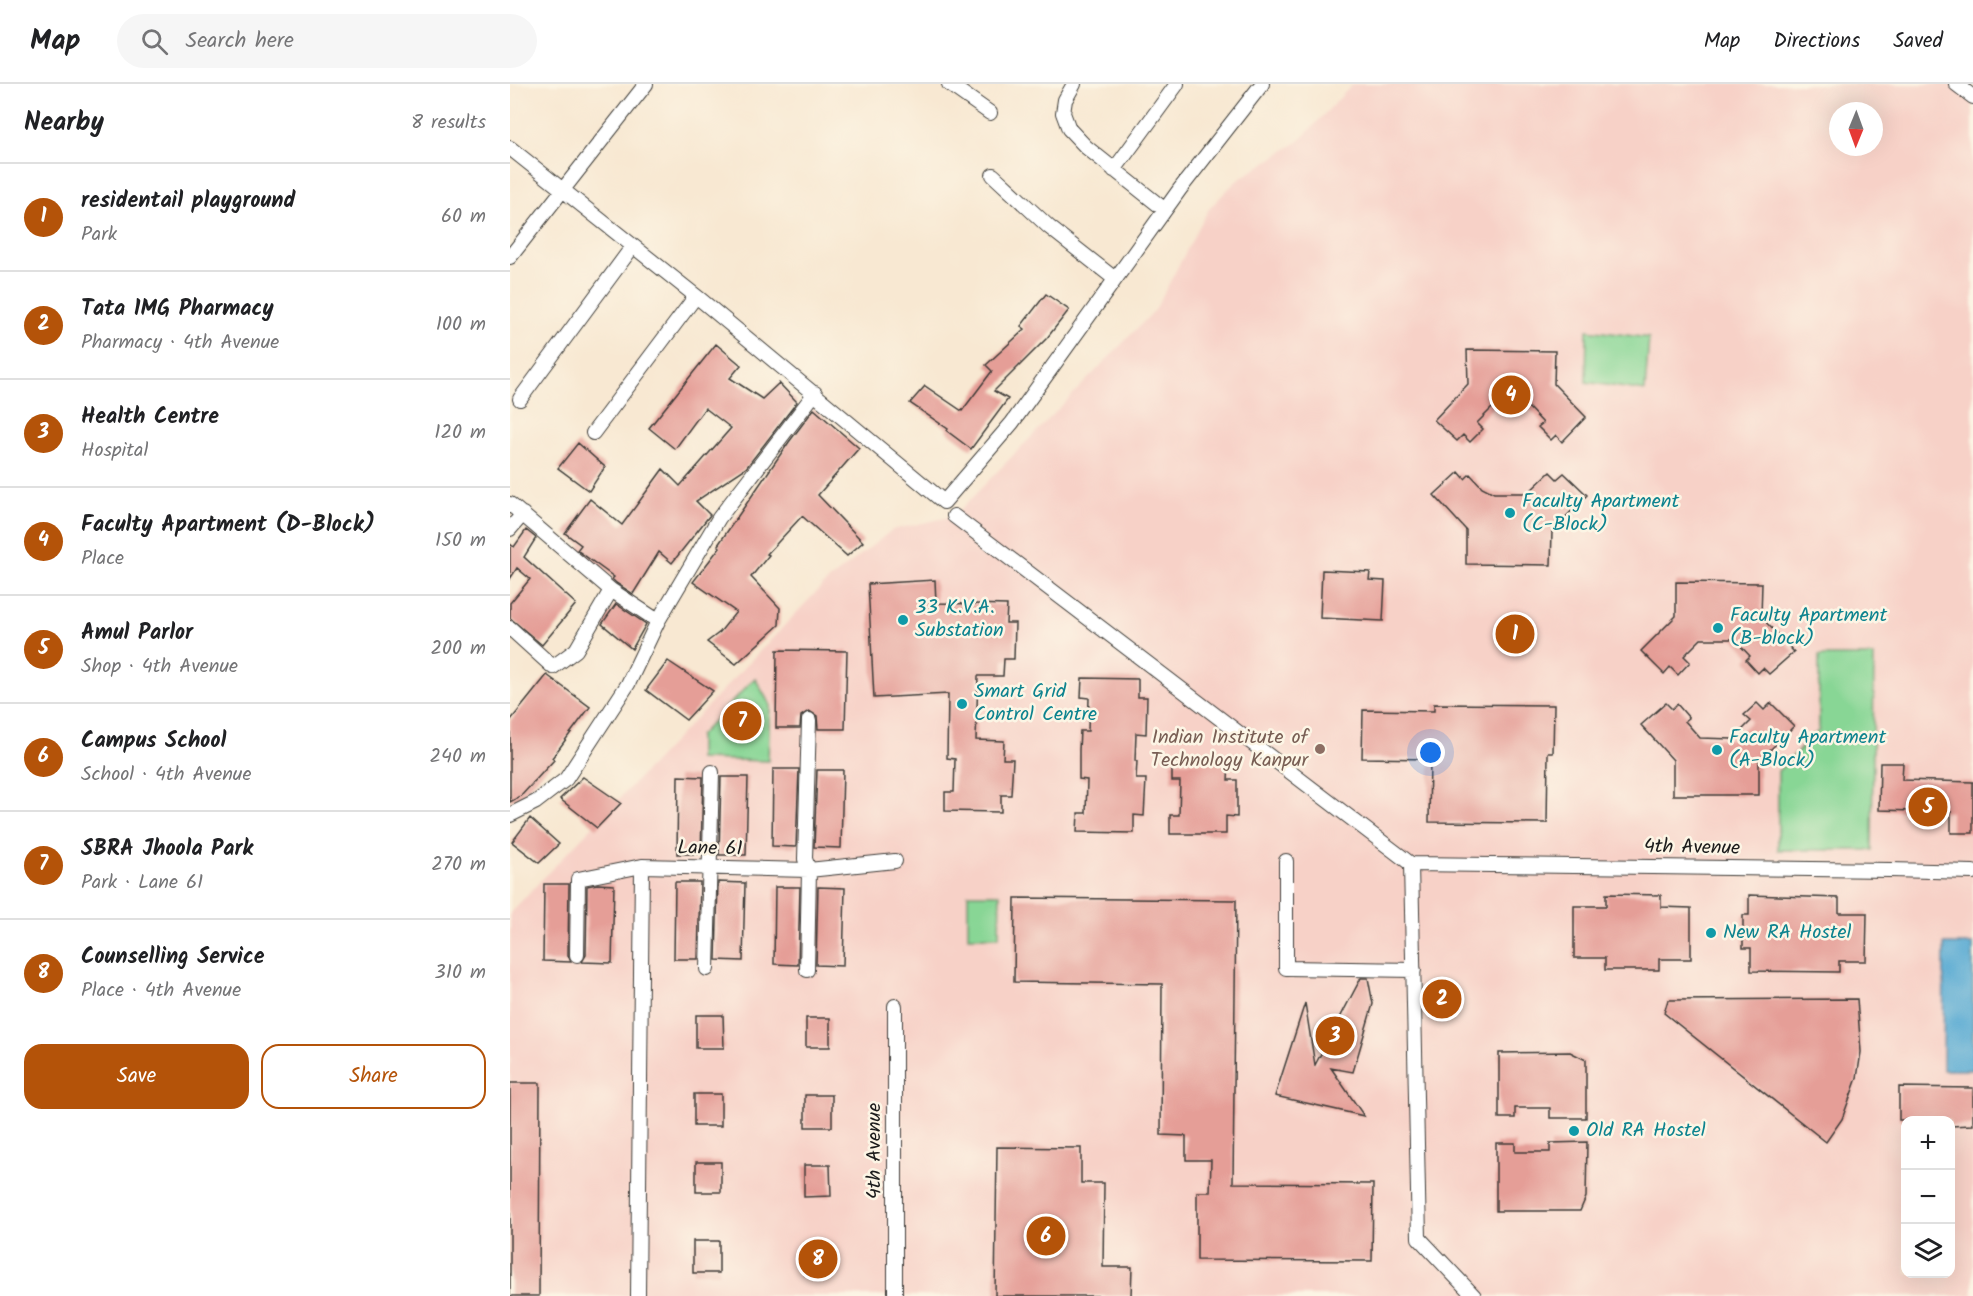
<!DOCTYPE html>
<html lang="en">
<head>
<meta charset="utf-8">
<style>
  body { margin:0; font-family:Kalam,sans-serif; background:#f6f6f6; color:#202124 }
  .controls { position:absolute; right:18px; bottom:18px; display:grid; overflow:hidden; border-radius:12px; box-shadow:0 6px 24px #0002 }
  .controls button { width:54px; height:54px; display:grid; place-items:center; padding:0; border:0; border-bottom:2px solid #e0e0e0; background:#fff; color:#202124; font:30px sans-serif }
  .compass { position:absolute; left:1319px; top:18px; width:54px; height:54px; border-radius:50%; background:#fff; box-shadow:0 6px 24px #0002; rotate:181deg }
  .you { position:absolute; left:921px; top:669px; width:21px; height:21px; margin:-15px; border:4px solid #fff; border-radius:50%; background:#1a73e8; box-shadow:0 0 0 9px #1a73e833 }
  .badge { display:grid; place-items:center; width:39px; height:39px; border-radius:50%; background:#b45309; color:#fff; font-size:20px; font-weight:700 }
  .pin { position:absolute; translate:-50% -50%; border:3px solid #fff; box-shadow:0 2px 6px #0006 }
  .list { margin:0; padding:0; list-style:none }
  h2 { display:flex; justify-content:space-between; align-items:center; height:78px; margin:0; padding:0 24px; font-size:26px }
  h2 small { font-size:20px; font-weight:400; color:#757577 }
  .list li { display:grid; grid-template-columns:39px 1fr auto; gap:18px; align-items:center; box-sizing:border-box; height:108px; padding:0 24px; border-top:2px solid #e0e0e0 }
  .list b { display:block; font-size:22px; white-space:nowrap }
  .list p { margin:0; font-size:20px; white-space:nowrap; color:#757577 }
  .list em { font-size:20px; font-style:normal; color:#757577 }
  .actions { display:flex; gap:12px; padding:18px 24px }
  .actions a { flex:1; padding:14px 0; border:2px solid #b45309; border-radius:18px; text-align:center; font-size:21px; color:#b45309 }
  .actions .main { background:#b45309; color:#fff }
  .icon { flex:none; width:33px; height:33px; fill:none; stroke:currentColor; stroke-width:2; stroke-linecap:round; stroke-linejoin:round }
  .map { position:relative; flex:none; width:1463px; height:1212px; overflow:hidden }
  header { display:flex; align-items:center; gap:36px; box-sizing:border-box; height:84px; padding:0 30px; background:#fff; border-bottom:2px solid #e0e0e0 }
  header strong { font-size:28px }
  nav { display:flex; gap:33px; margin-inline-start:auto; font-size:21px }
  .search { width:420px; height:54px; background:#f6f6f6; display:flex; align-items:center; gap:15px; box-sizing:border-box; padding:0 21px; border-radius:33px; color:#757577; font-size:22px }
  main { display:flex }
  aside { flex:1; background:#fff }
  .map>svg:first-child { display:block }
</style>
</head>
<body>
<header>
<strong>Map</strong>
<div class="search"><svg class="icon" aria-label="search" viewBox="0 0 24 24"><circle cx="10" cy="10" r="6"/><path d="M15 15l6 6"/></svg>Search here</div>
<nav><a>Map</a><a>Directions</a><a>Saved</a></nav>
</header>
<main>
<aside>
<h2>Nearby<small>8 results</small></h2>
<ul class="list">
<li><span class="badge">1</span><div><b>residentail playground</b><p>Park</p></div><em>60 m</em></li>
<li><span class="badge">2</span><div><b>Tata 1MG Pharmacy</b><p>Pharmacy · 4th Avenue</p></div><em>100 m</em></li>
<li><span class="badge">3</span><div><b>Health Centre</b><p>Hospital</p></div><em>120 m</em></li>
<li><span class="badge">4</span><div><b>Faculty Apartment (D-Block)</b><p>Place</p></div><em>150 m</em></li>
<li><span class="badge">5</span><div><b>Amul Parlor</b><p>Shop · 4th Avenue</p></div><em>200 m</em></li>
<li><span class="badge">6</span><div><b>Campus School</b><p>School · 4th Avenue</p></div><em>240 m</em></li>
<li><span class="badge">7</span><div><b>SBRA Jhoola Park</b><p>Park · Lane 61</p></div><em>270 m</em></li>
<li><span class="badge">8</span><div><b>Counselling Service</b><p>Place · 4th Avenue</p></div><em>310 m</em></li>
</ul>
<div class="actions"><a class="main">Save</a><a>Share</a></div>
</aside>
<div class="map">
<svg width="1463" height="1212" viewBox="0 0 1463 1212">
  <rect width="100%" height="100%" fill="#fcf5e5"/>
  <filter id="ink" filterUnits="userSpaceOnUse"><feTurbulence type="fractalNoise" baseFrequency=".0167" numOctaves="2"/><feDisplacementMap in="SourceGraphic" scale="12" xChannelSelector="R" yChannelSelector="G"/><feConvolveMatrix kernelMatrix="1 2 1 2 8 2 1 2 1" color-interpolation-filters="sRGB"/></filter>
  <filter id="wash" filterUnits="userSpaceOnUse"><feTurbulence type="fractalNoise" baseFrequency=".008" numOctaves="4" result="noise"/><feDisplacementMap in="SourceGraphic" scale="24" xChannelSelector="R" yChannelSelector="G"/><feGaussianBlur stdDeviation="1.35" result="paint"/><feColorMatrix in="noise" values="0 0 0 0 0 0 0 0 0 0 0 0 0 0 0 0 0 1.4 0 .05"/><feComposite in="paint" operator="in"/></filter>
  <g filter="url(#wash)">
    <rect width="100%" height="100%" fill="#f8e8d2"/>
    <path fill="#f7d1c7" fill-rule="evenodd" d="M843,0h605l15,11v1201h-1463v-383l313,-328 69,-55 62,-14 201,-206 53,-100 27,-28 64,-41zM1328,27h36v36h-36zM1396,1036h44v154h-44z"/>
    <path fill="#88d695" stroke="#527958" stroke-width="1.5" d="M1077,246l62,8 -4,53 -59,-9z
      M1309,572h55l-2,194h-94v-79l41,-41z
      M245,594l15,27 -2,56 -69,-2v-23z
      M458,810h32l-1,43h-31z"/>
    <path fill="#58aad3" stroke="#3a6378" stroke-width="1.5" d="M1434,860h29v126h-30z"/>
    <g id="blocks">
      <path fill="#e59e97" d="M536,210l23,16 -22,28 -53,53 14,8 -37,50 -24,-18 1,-2 -38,-26 15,-17 37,25 30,-40 -6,-6 39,-36 -4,-3z
        M206,260l25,21 -11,13 32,21 17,-16 18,19 -51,66 -50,33 14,14 -38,48 -13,-11 -26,42 -17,-11 -4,-4 2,-2 -37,-27 4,-5 -16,-12 25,-34 32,26 41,-56 17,17 51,-58 -26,-20 -30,41 -26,-21z
        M957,266l88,1 -1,33 32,33 -24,25 -6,-7 -5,5 -13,-13 5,-4 -16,-17h-33l-17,17 6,6 -13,13 -7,-7 -6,6 -23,-21 34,-36z
        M304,325l45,39 -41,47 45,47 -16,14 -45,-40 -35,38 2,1 -18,22 29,31 -1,17 -43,39 -29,-22 13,-10 16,-20 -43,-30 27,-35 -2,-2 71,-103z
        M68,359l27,24 -16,24 -31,-23z
        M949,388l6,7 5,-5 12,13 12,6h34l22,-21 7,7 7,-6 23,22 -35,36 -1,34 -85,-1v-34l-32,-35z
        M16,446l10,8 -12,19 52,47 -34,41 -32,-27v-15l20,-24 -13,-11 -7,11v-35l4,3z
        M812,486l48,2 -1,8 16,1 -2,40 -63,-3z
        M425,496l1,23 71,2 -1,18h9l-1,36h-10l-1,17h-25l-2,64 28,1 -1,18h10l-2,36h-10v17l-56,-1v-19h9l1,-33 -8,-1 1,-64 -74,4 -6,-114z
        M1166,498l86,1 -1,34 33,35 -25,22 -6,-6 -5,5 -12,-13 4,-4 -16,-17h-33l-17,17 6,6 -12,13 -8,-8 -6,7 -23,-23 35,-35z
        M106,520l30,20 -14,25 -30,-25z
        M267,566l70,1 -2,78h-27l-1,-13 -8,-5 -8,5 -1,12h-24z
        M158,577l45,30 -27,29 -40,-30z
        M37,591l43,32 -38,51 2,2 -33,36 -11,6v-81z
        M572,594l56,1v18h9l-1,37 -10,-1 -1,28h2l-1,18h10l-2,37 -10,-1v18l-57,-1 1,-19h8l1,-33 -8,-1v-29l1,-19h8l1,-33 -8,-1z
        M1156,619l6,6 5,-5 12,14 -4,3 15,17 33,1 18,-18 -7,-6 13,-12 7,7 7,-7 23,23 -35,35v34h-86v-35l-32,-35z
        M924,620l120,1 -1,48h-5l-1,70 -118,-1 1,-63 -68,-1 1,-48 71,1z
        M662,678h57l-1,18h9v37l-11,-1v18h-56v-19h9l1,-34h-8z
        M1370,679h23l-1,17 71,2v51h-22v-21l-72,-2z
        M263,685h26l-3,78 -24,-1z
        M307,686h26l-2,78 -27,-1z
        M168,692l25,1 -2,77h-24z
        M73,693l38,26 -24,25 -37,-29z
        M211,693h27l-2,78h-27z
        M20,734l29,26 -20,19 -27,-21z
        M165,798h25l-2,77h-24z
        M208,798l27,1 -2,78 -27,-1z
        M34,800h25l-1,71 3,7 -28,-1z
        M87,800l17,1 -2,78 -30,-1 4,-7 1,-69z
        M265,803h25l-2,78 -24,-1z
        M308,803l27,1 -2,78 -27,-1z
        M1096,810l55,1v12l30,1v51h-32v11h-54v-12h-31v-52h32z
        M1239,811l90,3v15h28l-1,48h-27v11l-88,-1v-23h-8v-33h6z
        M505,814l221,2 -3,283 140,1 -1,77 -175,-1v-68h13l1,-32h-25v-24l-25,-1 1,-151 -148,-2z
        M851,894h7l5,26 -20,68 -22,-4 33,48 -89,-20 30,-93 10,62z
        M1347,915l4,53 -4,26 -15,41 -16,23 -162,-129 4,-13z
        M186,931h27l1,33h-28z
        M296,934h24v29h-24z
        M1060,968l16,8v58h-36v-10h-35v10h-16v-65z
        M0,999h30l-1,213h-29z
        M1389,1003l74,1v37l-23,1v-6h-51z
        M184,1010h27v32h-27z
        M295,1011h27v32h-27z
        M1077,1058l-1,55 -6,14h-84v-68h19v9h35v-9z
        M487,1063l84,1v35h23l-1,84h29l-1,29h-136z
        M186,1078h25v30h-25z
        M294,1081h26l1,31 -27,1z
        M183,1157h26v32h-26z
        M295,1159h26l1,32h-27z"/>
    </g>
  </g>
  <g filter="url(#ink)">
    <use href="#blocks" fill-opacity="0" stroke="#3d3b37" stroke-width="1.5"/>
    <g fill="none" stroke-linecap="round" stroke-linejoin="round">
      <g stroke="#3d3b37" stroke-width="16">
        <path id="minor" d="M439,0l41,29
          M564,0l-9,16 -2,13 6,16 17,18 79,63
          M1446,0l17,13
          M0,64l191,152 243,202 68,-79 168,-234 82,-105
          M604,86l63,-86
          M483,91l56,52 66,52
          M0,173l136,-173
          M10,315l113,-153
          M83,349l103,-137
          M0,420l101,86 47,31
          M444,432l457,348
          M0,445l13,-15
          M0,544l43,39 23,-17 35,-60
          M0,731l26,-13 30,-23 62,-95 30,-63 61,-103 96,-125
          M776,777v107l128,2
          M901,780l479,6 83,2
          M901,780l8,374 55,58
          M67,871l1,-76 64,-13
          M197,885l5,-197
          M297,886l2,-100 -4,-11 4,-139
          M128,1212l4,-430 167,4 86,-9
          M385,1212v-290"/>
      </g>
      <use href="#minor" stroke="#fff" stroke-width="14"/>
    </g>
  </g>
  <g fill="#0f9aa8" stroke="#fcf5e5" stroke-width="2">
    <circle cx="1000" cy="429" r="6"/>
    <circle cx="393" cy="536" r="6"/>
    <circle cx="1208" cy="544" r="6"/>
    <circle cx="452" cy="620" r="6"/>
    <circle cx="1207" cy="666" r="6"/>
    <circle cx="1201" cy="849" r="6"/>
    <circle cx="1064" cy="1047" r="6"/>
  </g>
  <circle fill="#8d6e63" stroke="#fcf5e5" stroke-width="2" cx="810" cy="665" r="6"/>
  <g text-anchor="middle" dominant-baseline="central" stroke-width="5" stroke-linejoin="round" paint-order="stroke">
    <g font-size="20" fill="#0d838f" stroke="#fcf5e5" text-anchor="start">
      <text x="1012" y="418">Faculty Apartment<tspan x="1012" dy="23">(C-Block)</tspan></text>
      <text x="405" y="524">33 K.V.A.<tspan x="405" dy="23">Substation</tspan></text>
      <text x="1220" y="532">Faculty Apartment<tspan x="1220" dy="23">(B-block)</tspan></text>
      <text x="464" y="608">Smart Grid<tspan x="464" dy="23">Control Centre</tspan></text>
      <text x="1219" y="654">Faculty Apartment<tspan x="1219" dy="23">(A-Block)</tspan></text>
      <text x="1213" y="849">New RA Hostel</text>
      <text x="1076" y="1047">Old RA Hostel</text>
    </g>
    <g font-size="20" fill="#785e54" stroke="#fcf5e5" text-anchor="end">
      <text x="798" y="654">Indian Institute of<tspan x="798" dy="23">Technology Kanpur</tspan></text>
    </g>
    <g font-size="20" fill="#1c1c1c" stroke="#fcf5e5">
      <text transform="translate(1182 764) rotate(1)">4th Avenue</text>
      <text transform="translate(200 765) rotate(1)">Lane 61</text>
      <text transform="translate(365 1067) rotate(-90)">4th Avenue</text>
    </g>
  </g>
</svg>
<div class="controls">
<button>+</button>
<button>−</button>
<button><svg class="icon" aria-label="layers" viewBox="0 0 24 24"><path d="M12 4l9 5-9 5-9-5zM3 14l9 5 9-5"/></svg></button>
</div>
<svg class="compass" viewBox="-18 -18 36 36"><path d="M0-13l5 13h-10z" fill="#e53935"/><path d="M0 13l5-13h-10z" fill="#757577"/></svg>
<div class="you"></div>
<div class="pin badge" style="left:1005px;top:550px">1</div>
<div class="pin badge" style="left:932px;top:915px">2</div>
<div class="pin badge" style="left:825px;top:952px">3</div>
<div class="pin badge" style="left:1001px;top:311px">4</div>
<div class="pin badge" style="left:1418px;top:723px">5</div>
<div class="pin badge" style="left:536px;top:1152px">6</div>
<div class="pin badge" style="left:232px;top:637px">7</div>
<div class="pin badge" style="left:308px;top:1175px">8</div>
</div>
</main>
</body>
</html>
